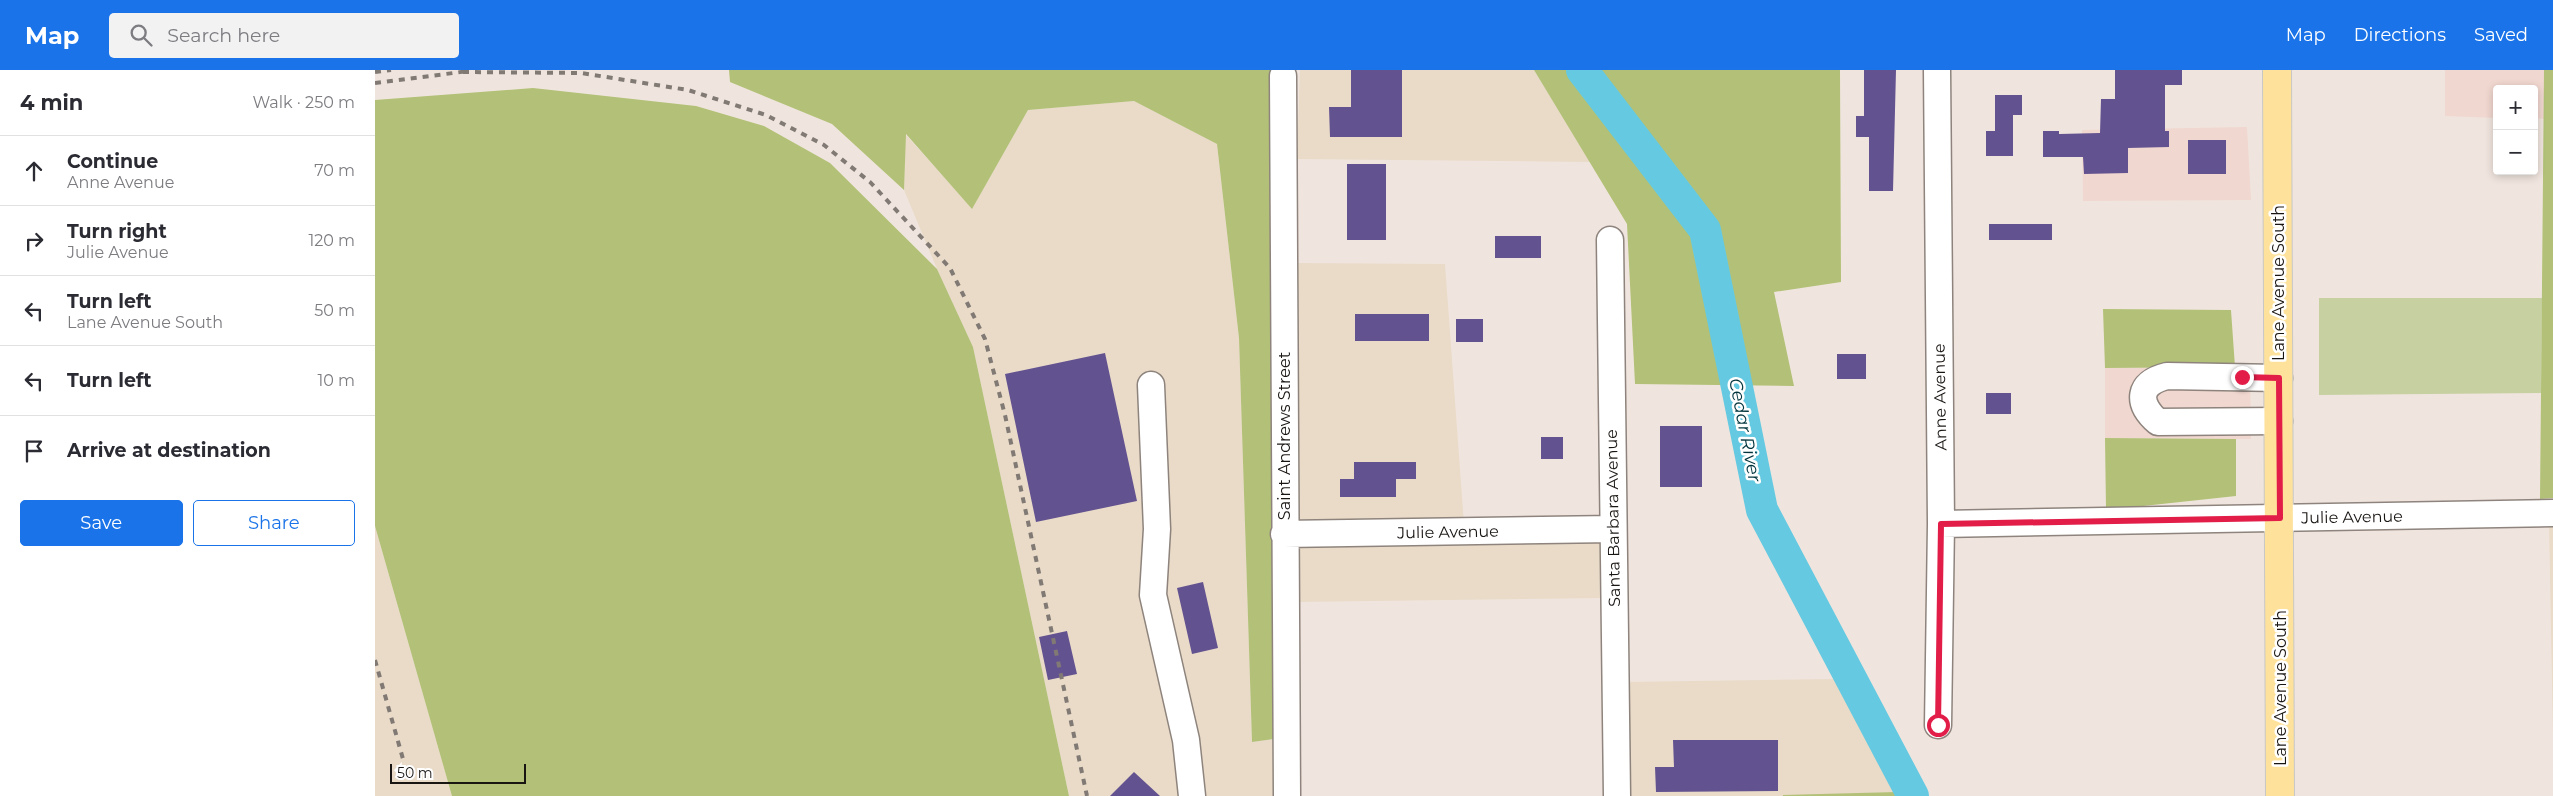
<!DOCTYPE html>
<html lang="en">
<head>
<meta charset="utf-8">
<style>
  body { margin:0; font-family:Montserrat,sans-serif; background:#f2f2f3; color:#2b2b33 }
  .controls { position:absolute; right:15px; top:15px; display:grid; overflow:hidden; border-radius:5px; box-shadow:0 2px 8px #0003 }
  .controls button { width:45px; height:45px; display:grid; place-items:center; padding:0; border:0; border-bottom:1px solid #e1e1e2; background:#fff; color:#2b2b33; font:25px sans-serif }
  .scale { position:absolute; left:15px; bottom:12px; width:136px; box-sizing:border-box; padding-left:5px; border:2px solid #191513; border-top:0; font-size:14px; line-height:18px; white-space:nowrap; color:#191513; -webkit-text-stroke:4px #fff; paint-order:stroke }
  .stop { position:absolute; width:15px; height:15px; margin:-11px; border:4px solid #e11d48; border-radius:50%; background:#fff }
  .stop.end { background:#e11d48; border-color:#fff; box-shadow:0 1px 5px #0008 }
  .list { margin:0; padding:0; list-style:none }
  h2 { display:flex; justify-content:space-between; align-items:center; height:65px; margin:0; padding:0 20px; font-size:21px }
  h2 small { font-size:16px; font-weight:400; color:#7c7c81 }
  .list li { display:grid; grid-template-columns:32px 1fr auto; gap:15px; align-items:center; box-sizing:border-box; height:70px; padding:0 20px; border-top:1px solid #e1e1e2 }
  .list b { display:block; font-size:19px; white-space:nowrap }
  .list p { margin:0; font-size:16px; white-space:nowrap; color:#7c7c81 }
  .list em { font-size:16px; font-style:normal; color:#7c7c81 }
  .actions { display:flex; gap:10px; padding:15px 20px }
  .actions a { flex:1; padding:11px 0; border:1px solid #1a73e8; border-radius:5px; text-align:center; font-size:18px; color:#1a73e8 }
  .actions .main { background:#1a73e8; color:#fff }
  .icon { flex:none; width:28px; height:28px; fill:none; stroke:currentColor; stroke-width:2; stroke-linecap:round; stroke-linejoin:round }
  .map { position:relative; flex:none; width:2178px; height:726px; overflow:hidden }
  header { display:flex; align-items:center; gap:30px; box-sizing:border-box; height:70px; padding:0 25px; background:#1a73e8; color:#fff }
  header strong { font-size:24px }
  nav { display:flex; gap:28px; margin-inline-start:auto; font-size:18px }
  .search { width:350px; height:45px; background:#f2f2f3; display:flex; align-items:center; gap:12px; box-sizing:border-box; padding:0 18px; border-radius:5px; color:#7c7c81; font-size:19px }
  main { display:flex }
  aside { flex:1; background:#fff }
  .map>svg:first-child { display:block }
</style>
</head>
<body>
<header>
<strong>Map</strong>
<div class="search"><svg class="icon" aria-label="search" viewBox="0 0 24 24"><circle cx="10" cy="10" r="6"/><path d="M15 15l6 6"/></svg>Search here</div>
<nav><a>Map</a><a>Directions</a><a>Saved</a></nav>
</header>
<main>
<aside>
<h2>4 min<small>Walk · 250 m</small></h2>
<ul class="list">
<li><svg class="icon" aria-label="ahead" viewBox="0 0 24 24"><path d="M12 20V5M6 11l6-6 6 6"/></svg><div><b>Continue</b><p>Anne Avenue</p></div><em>70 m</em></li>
<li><svg class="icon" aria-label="right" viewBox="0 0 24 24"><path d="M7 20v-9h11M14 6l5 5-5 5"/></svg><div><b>Turn right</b><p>Julie Avenue</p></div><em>120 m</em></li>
<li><svg class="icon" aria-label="left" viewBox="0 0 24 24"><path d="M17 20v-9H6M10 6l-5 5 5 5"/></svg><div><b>Turn left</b><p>Lane Avenue South</p></div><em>50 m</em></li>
<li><svg class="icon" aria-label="left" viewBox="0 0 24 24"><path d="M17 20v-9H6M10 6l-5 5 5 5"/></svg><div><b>Turn left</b></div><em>10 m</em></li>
<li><svg class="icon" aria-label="arrive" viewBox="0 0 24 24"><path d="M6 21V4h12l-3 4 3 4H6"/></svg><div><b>Arrive at destination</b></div></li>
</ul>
<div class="actions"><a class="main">Save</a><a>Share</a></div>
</aside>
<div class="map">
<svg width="2178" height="726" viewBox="0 0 2178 726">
  <rect width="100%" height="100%" fill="#f0e5de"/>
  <path fill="#f0d7cf" d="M2070,0h99v49l-10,-1v-29h-37v29l-52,-2z
    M1872,57l4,73 -168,1 -1,-71z
    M1875,297l1,72 -146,-1v-70z"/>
  <path fill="#e9dbc8" d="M925,0h234l56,92 -293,-3z
    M759,31l83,43 22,194 13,404 21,-3 1,57h-205l-96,-449 -36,-78 -33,-79 1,-56 67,74 56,-98z
    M918,193l152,1 19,260 -158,1 -13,-13z
    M2174,452h4v214z
    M0,456l77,270h-77z
    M1216,466l14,8 1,54 -312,4 -1,-45 7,-9 12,-7z
    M1464,609l57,113 -113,4h-158l-1,-114z"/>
  <path fill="#c6d0a1" d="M1944,228h223l-1,95 -222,2z"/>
  <path fill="#b2c177" d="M354,0h541l3,669 -21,3 -13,-404 -22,-194 -83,-43 -106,9 -56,99 -66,-75 -2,56 -72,-66 -102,-42z
    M1159,0h306l1,212 -67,10 20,94 -159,-2 -8,-160z
    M2169,0h9v428l-13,1z
    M158,18l163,18 68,20 66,37 107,106 36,78 96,449h-617l-77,-270v-426z
    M1728,239l128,1 4,57 -130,1z
    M1730,368l131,1v57l-130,14z
    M1521,722l2,4h-115v-1z"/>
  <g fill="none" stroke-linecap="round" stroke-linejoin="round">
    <path stroke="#65cae1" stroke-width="32" d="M1207,0l123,160 57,280 151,286"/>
  </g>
  <path fill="#635290" d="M976,0h51v67h-72l-1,-30h22z
    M1489,0h32l-3,121h-24v-54h-13v-21h8z
    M1740,0h67v15h-17v46h4v16l-41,1v25l-44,1 -1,-17h-40v-26h16v3l41,-1 1,-34h14z
    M1620,25h27v20h-9v41h-27v-25h9z
    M1813,70h38v34h-38z
    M972,94h39v76h-39z
    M1614,154h63v16h-63z
    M1120,166h46v22h-46z
    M980,244h74v27h-74z
    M1081,249h27v23h-27z
    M730,283l32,148 -101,21 -31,-148z
    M1462,284h29v25h-29z
    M1611,323h25v21h-25z
    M1285,356h42v61h-42z
    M1166,367h22v22h-22z
    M979,392h62v17h-20v18h-56v-18h14z
    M828,512l15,66 -26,6 -15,-66z
    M692,561l10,43 -29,6 -9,-43z
    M1298,670h105v51l-122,1 -1,-25h19z
    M759,702l26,24h-50z"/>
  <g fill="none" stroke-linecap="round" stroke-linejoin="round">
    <g stroke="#8e847d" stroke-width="29">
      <path id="minor" d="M1562,0l4,454 -3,201
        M908,6l4,720
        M1235,170l7,556
        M1904,308l-112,-2c-29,7 -31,27 -9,46l121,-1
        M776,315l6,144 -4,66 33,145 6,56
        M1566,454l612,-11
        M909,464l329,-5"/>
    </g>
    <g stroke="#c8c7c6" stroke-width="30">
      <path id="major" d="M1902,0l3,726"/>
    </g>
    <use href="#minor" stroke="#fff" stroke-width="26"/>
    <use href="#major" stroke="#fee29b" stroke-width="28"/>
    <path stroke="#807974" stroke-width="4" stroke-dasharray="6 6" stroke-linecap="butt" d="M0,2l16,-2
      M88,2l118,1 107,17 78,25 58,30 46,37 80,86 35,71 20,76 82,381
      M0,13l94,-12
      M0,590l28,99"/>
  </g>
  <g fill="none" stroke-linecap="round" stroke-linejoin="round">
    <path stroke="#e11d48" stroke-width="6" d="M1563,655l3,-201 339,-6 -1,-140 -37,-1"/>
  </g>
  <g text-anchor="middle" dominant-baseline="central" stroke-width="5" stroke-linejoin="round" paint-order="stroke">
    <g font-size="16" fill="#191513" stroke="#fff">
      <text transform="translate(1903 213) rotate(-90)">Lane Avenue South</text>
      <text transform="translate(1565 327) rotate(-91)">Anne Avenue</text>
      <text transform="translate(909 366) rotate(-90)">Saint Andrews Street</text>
      <text transform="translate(1977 447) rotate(-1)">Julie Avenue</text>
      <text transform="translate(1238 448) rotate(-91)">Santa Barbara Avenue</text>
      <text transform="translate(1073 462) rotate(-1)">Julie Avenue</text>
      <text transform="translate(1905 618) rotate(-90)">Lane Avenue South</text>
    </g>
    <g font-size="18" font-style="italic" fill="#01343d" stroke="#fff">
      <text transform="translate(1370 360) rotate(79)">Cedar River</text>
    </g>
  </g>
</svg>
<div class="controls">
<button>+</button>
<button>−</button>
</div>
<div class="scale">50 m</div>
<div class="stop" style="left:1563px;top:655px"></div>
<div class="stop end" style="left:1867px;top:307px"></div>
</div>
</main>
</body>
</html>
